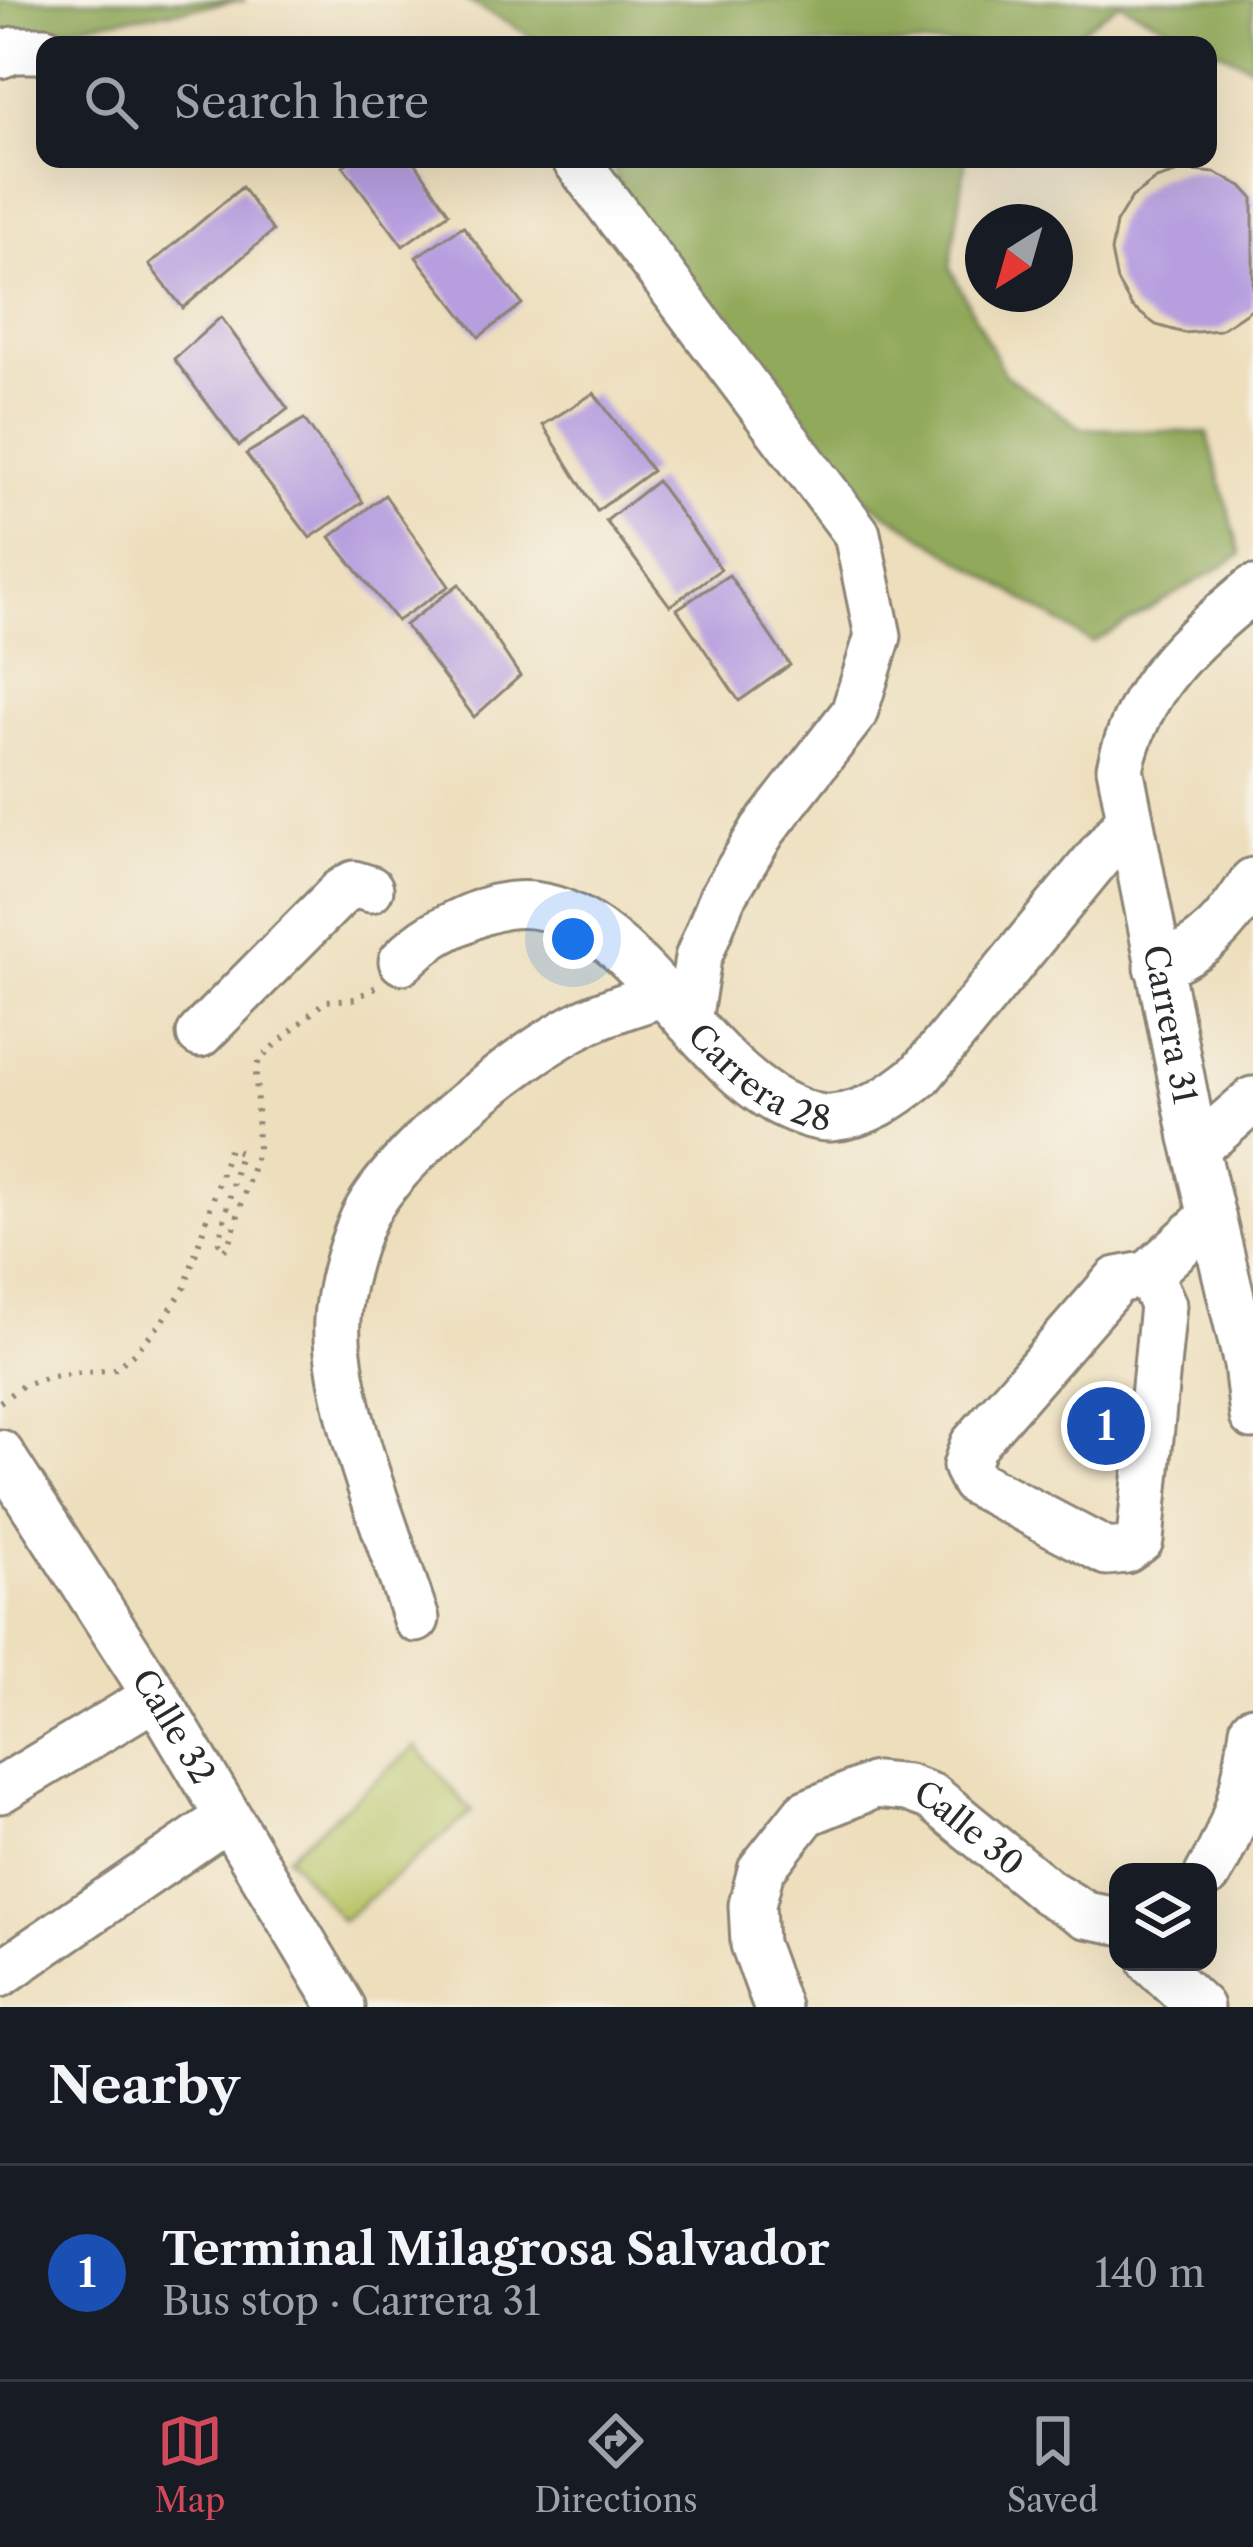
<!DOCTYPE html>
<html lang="en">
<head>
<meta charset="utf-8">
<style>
  body { margin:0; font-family:"Libre Caslon Text",serif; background:#242831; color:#f1f3f6 }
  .controls { position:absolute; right:36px; bottom:36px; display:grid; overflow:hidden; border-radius:24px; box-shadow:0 12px 48px #0002 }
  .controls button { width:108px; height:108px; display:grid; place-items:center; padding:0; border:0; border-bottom:3px solid #363941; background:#171b24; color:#f1f3f6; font:60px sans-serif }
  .compass { position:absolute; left:965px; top:204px; width:108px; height:108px; border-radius:50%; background:#171b24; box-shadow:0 12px 48px #0002; rotate:217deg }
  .you { position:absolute; left:573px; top:939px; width:42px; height:42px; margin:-30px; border:9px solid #fff; border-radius:50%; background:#1a73e8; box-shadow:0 0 0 18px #1a73e833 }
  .badge { display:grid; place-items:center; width:78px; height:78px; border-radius:50%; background:#d1495b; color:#fff; font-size:39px; font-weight:700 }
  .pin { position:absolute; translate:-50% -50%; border:6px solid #fff; box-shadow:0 3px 12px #0006 }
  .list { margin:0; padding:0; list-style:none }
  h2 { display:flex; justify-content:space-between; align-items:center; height:156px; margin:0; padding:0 48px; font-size:51px }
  h2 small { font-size:39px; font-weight:400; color:#9ea1a6 }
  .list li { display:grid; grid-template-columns:78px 1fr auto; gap:36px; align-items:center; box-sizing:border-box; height:216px; padding:0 48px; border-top:3px solid #363941 }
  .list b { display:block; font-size:45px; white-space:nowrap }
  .list p { margin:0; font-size:39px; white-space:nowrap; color:#9ea1a6 }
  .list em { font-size:39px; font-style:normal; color:#9ea1a6 }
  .icon { flex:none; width:66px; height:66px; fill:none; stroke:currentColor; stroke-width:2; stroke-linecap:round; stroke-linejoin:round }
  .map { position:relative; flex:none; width:1253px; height:2007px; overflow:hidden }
  .search { position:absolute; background:#171b24; box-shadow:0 12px 48px #0002; left:36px; right:36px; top:36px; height:132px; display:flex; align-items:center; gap:30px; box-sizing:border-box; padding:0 42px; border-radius:24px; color:#9ea1a6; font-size:45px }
  .sheet { height:372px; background:#171b24 }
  nav { display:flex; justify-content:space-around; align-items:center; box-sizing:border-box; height:168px; border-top:3px solid #363941; background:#171b24; font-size:33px; color:#9ea1a6 }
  nav a { display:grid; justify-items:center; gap:6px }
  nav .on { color:#d1495b }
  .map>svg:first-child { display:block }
</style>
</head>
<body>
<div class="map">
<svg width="1253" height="2007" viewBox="0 0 1253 2007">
  <rect width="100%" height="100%" fill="#f7f3e8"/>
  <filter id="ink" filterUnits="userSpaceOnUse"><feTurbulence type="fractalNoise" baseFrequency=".00833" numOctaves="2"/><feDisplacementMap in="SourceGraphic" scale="24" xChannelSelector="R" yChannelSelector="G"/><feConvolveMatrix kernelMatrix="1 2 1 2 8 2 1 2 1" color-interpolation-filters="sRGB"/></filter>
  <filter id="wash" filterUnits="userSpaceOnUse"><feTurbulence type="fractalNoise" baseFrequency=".004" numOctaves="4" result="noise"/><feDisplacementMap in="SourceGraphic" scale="48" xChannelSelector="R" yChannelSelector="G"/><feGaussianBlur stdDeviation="2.7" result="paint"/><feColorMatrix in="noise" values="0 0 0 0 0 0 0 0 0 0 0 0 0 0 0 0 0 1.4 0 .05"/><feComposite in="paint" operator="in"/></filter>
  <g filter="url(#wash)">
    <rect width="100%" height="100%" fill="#eddebc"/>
    <path fill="#b7c365" stroke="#717748" stroke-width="3" d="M416,1746l56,66 -130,109 -55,-65z"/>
    <path fill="#91a95a" stroke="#5e6a42" stroke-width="3" d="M0,0h246l-246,37z
      M466,0h787v67l-134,-64 -58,42h-514z
      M609,159h357l-16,109 55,107 77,53 125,5 34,122 -149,88 -237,-150 -204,-228z"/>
    <g id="blocks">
      <path fill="#b69edf" d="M354,159h59l36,54 -46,33 -60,-80z
        M1184,170l31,3 27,13 11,12v110l-33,22 -36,3 -28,-8 -24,-18 -15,-26 -6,-29 5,-29 16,-26 24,-18z
        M242,187l31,44 -90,77 -34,-43z
        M463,226l59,78 -43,33 -63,-80z
        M221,317l67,92 -49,37 -65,-87z
        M594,393l58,78 -55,40 -54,-86z
        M304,419l59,83 -53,36 -64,-84z
        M657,481l64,88 -51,37 -64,-85z
        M385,495l64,91 -52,35 -67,-84z
        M729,575l61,90 -51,36 -62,-92z
        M459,584l61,92 -46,41 -69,-92z"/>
    </g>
  </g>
  <g filter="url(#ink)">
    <use href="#blocks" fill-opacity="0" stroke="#8c8474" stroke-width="3"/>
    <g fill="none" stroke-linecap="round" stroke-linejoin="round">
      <g stroke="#8c8474" stroke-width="51">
        <g id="minor">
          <path d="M0,55l14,-5h31"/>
          <path d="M575,159l282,375 21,102 -24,77 -91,117 -41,68 -24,60 -10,63"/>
          <path id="s1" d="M1253,589c-63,53 -114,95 -133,179l73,369 54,227 6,52"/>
          <path id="s2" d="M402,961c21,-22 41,-32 68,-44 138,-65 213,143 317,189 13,6 30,13 44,12 36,-3 62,-21 89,-43l208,-254"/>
          <path d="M1158,967c48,-20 68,-43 95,-86"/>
          <path d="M200,1034l140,-141 14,-9 16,5"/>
          <path d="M1193,1137l21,-3 39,-34"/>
          <path d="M1149,1274l14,31 -23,235 -14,10 -19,2 -133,-70 -8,-16 7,-21 144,-165 32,-6 63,-58"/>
          <path id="s3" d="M0,1453l156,243 186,311"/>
          <path d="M416,1619c-26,-81 -84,-219 -79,-300 2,-31 13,-70 25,-98 27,-62 161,-170 223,-199 24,-12 52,-19 77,-29"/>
          <path d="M0,1790l156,-94"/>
          <path d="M1208,1874c30,-49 37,-89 45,-145"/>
          <path d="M1152,1962l48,45"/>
          <path d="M0,1974l226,-155"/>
          <path id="s4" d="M777,2007l-23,-63 -2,-39 9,-35 45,-57 69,-28 32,3 25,9 116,95 38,23 32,6"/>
        </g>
      </g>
      <path stroke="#8c8474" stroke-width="6" stroke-dasharray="3 9" stroke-linecap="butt" d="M0,1402l22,-16 29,-10 64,-7 20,-17 27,-30 23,-35 44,-139 11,4 -21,90 4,9 6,-6 29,-96 -2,-79 3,-10 66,-59 30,-2 21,-12"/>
      <use href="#minor" stroke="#fff" stroke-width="45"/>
    </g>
  </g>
  <g text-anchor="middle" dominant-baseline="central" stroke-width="10" stroke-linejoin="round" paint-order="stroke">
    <g font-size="33" fill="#2b2b2b" stroke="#f7f3e8">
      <text stroke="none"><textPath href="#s1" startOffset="489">Carrera 31</textPath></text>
      <text stroke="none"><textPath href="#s2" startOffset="438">Carrera 28</textPath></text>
      <text stroke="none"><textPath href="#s3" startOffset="324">Calle 32</textPath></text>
      <text stroke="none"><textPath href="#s4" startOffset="396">Calle 30</textPath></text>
    </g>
  </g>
</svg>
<div class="controls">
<button><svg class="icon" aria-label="layers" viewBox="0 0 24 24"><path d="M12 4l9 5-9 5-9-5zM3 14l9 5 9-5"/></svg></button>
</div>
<svg class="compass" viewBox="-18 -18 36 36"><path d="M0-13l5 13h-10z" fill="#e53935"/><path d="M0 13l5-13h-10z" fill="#9ea1a6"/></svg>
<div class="you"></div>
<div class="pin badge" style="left:1106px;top:1426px;background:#1a4fb4">1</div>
<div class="search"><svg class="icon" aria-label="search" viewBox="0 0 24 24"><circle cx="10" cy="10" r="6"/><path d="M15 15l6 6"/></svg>Search here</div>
</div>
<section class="sheet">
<h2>Nearby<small></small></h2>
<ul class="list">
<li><span class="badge" style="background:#1a4fb4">1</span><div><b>Terminal Milagrosa Salvador</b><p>Bus stop · Carrera 31</p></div><em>140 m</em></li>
</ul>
</section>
<nav>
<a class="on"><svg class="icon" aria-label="map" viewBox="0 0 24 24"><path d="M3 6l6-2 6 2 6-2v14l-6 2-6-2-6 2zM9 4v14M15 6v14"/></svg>Map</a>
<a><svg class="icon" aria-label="directions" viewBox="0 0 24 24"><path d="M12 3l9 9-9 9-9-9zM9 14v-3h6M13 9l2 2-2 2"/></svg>Directions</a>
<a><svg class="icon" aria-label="saved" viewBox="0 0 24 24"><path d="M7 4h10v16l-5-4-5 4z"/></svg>Saved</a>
</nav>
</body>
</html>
